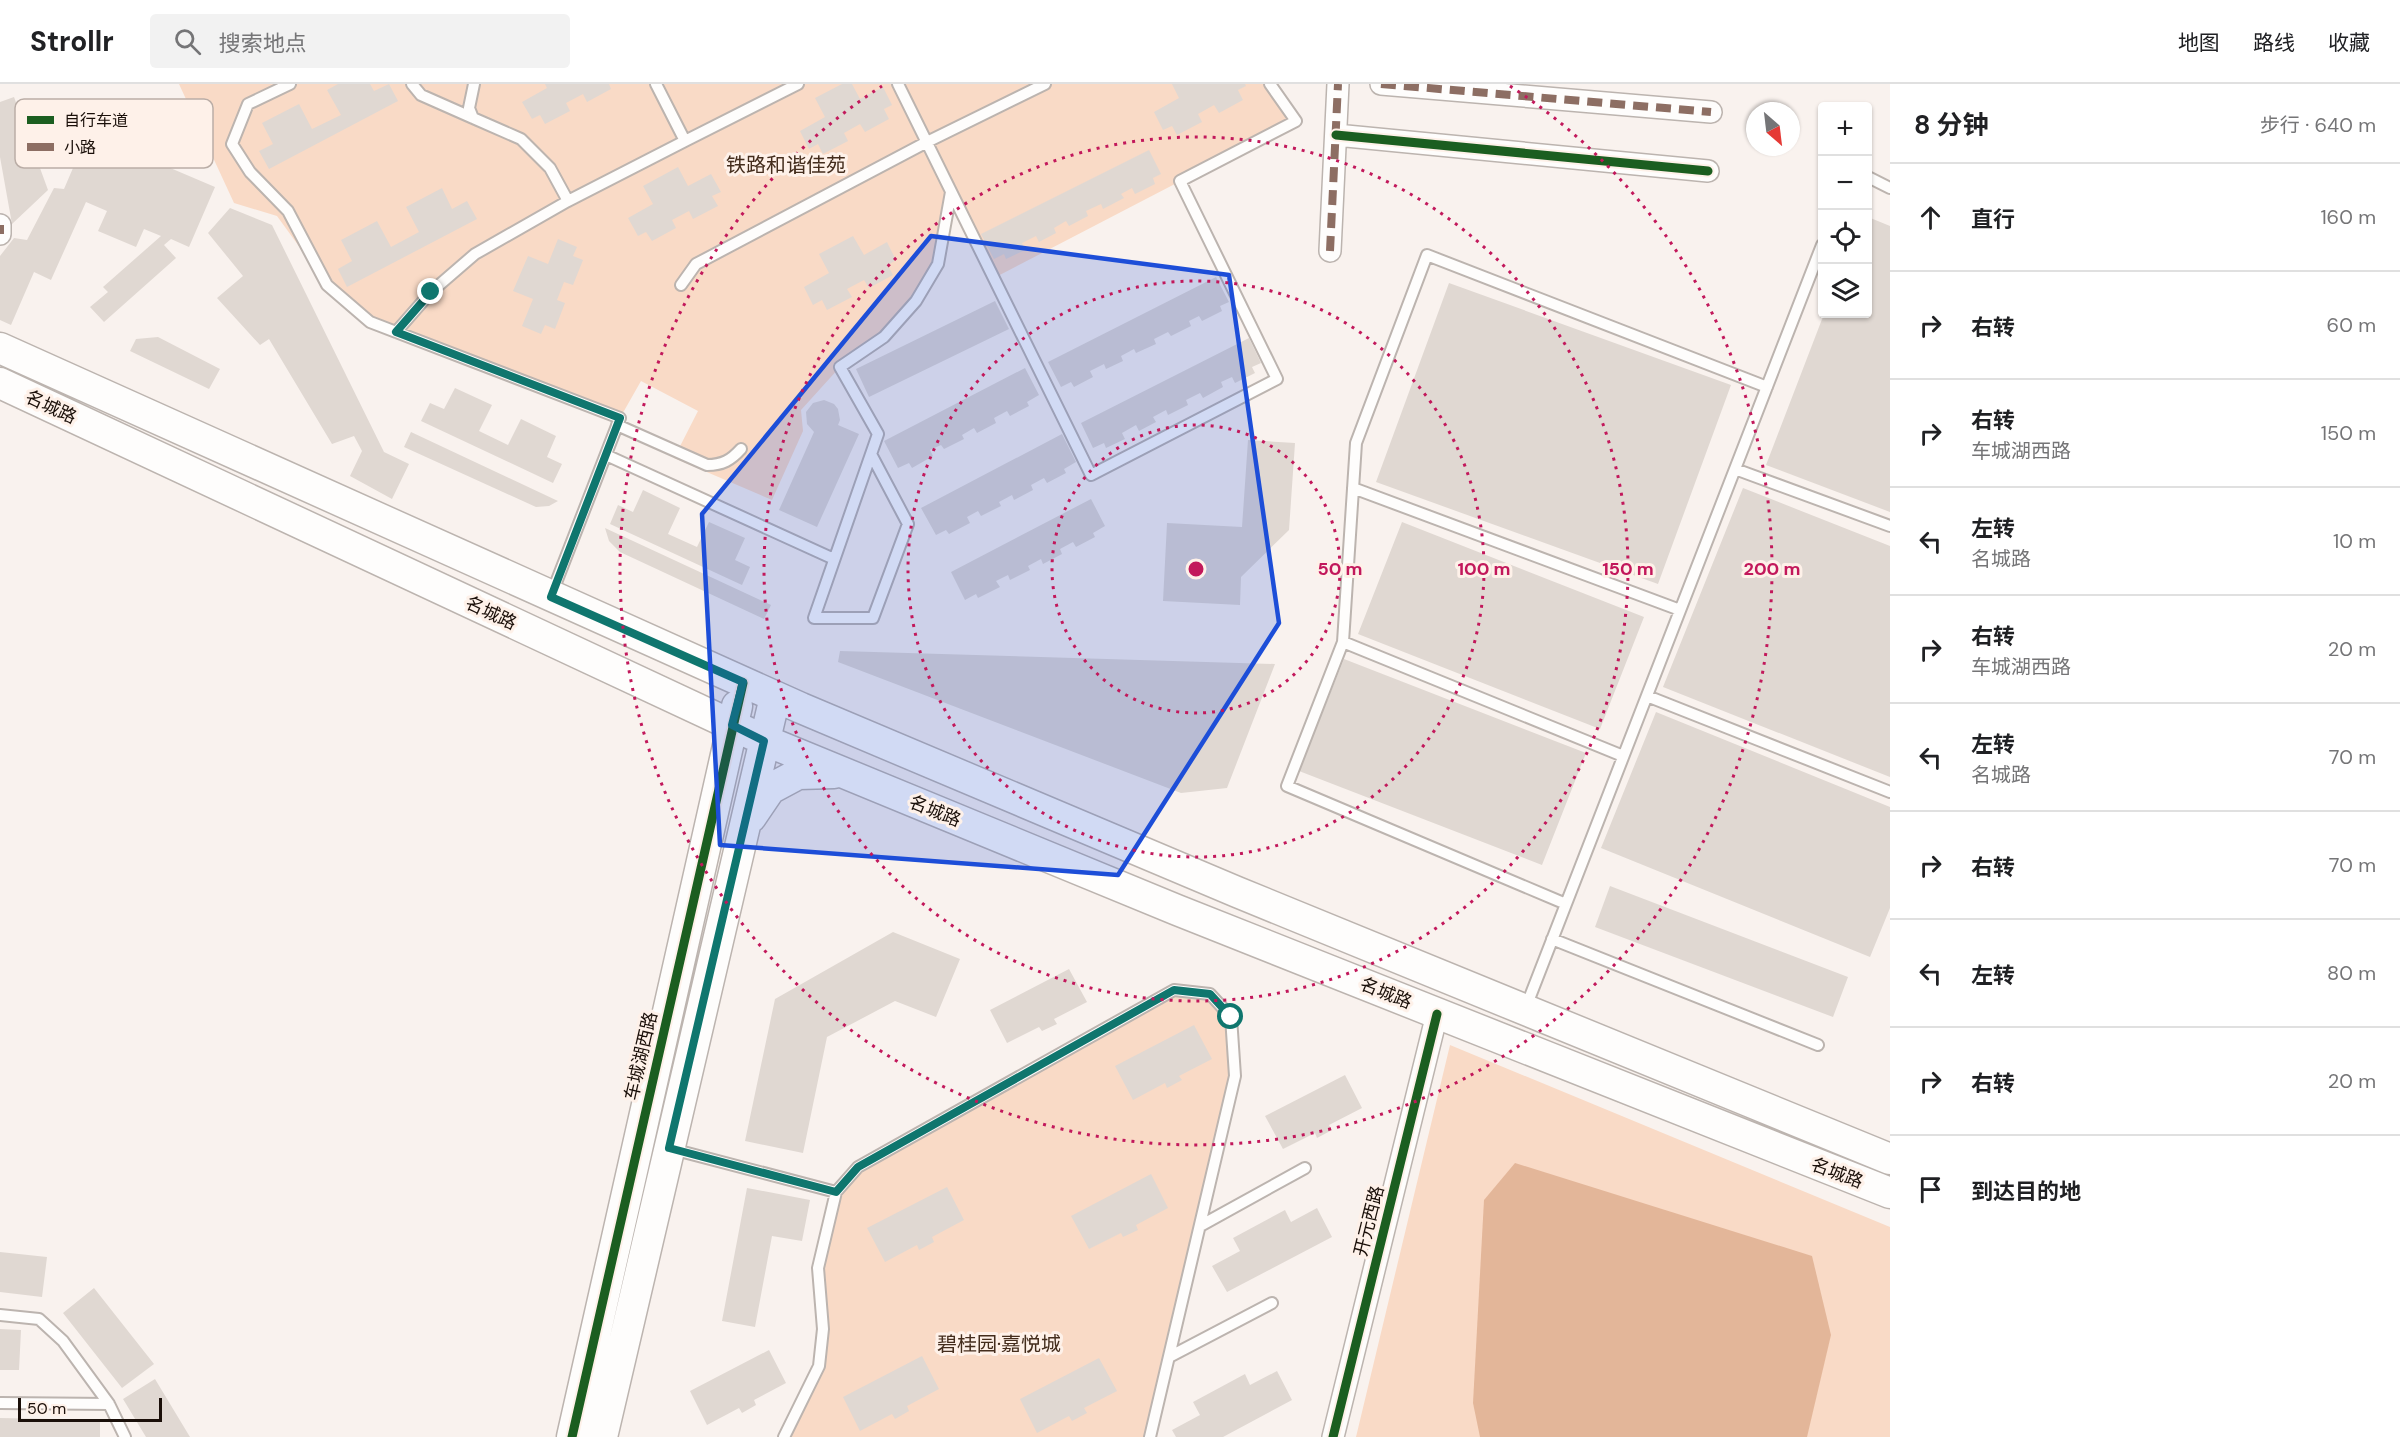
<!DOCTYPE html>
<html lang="zh">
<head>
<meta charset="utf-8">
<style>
  body { margin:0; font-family:"DM Sans","Noto Sans SC",sans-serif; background:#f2f2f2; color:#202124 }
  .controls { position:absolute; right:18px; top:18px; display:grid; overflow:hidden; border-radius:6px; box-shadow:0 2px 4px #0004 }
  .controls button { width:54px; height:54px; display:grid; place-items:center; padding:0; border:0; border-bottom:2px solid #e0e0e0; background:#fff; color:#202124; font:30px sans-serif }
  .compass { position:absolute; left:1746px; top:18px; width:54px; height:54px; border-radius:50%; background:#fff; box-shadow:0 2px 4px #0004; rotate:152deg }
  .scale { position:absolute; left:18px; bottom:15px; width:144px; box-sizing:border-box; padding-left:6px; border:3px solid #1a0f09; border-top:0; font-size:16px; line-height:21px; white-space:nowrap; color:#1a0f09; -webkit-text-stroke:4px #fef1e9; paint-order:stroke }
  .stop { position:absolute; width:18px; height:18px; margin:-14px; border:4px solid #0f766e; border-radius:50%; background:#fff }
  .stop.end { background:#0f766e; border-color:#fff; box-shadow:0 2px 6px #0008 }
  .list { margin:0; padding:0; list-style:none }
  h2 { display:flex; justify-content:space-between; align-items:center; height:78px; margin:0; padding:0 24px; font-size:26px }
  h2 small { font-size:20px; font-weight:400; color:#757577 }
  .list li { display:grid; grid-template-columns:39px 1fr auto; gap:18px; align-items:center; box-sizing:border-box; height:108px; padding:0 24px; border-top:2px solid #e0e0e0 }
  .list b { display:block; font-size:22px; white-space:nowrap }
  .list p { margin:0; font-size:20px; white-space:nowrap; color:#757577 }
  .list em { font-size:20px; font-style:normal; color:#757577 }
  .icon { flex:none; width:33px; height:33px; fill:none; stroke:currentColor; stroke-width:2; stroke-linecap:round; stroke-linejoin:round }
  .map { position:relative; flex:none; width:1890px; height:1353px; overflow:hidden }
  header { display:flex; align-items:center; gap:36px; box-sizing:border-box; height:84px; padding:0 30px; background:#fff; border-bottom:2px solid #e0e0e0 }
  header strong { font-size:28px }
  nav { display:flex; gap:33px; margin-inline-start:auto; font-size:21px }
  .search { width:420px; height:54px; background:#f2f2f2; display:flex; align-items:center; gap:15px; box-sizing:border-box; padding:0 21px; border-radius:6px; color:#757577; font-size:22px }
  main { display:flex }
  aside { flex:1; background:#fff }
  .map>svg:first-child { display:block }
</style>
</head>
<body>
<header>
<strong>Strollr</strong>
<div class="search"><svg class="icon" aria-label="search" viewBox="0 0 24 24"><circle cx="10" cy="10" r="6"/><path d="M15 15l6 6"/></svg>搜索地点</div>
<nav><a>地图</a><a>路线</a><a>收藏</a></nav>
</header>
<main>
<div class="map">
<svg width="1890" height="1353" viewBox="0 0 1890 1353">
  <rect width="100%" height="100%" fill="#f9f2ee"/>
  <path fill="#f9dac6" d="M179,0h1091l26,37 -302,157 -42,-85 -14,71 -54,73 -44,30 -39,43 2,21 -31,69 -98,-42 24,-47 -57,-30 -21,37 -250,-96 -43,-37 -50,-69 -43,-13z
    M1174,906l36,4 21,23 4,59 -85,361h-366l35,-71 -1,-98 18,-76 22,-25z
    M1450,961l440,182v210h-534z"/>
  <path fill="#e3b699" d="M1515,1079l297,93 19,79 -24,102h-327l-7,-34 11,-203z"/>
  <path fill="#e0d8d2" d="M338,0h32l4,7 15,-7 9,17 -129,68 -10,-18 14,-7 -11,-21 37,-19 13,25 29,-14 -14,-25z
    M545,0h64l2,5 -24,13 -4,-8 -17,9 4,8 -25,13 -5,-9 -8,4 -10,-17 25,-14z
    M842,0h10l8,15 23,-12 9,18 -8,4 5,10 -24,13 -5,-8 -16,9 4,8 -25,13 -5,-10 -9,5 -9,-18 25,-14 -10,-19z
    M1172,0h73l1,2 -8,4 5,10 -24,13 -5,-8 -16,9 4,8 -25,13 -5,-9 -9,4 -9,-18 25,-14z
    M14,13l34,93 -36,34 -12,-67v-55z
    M88,49l127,54 -26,60 -18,-8 -7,6 12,13 -72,64 -14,-15 18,-15 -5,-5 58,-51 -17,-7 -8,18 -38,-16 9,-20 -21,-9 -35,78 -17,-8 -23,53 -11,-5v-64l14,-18 13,2 27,-52 10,1z
    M1149,66l12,24 -8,4 2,6 -20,10 -3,-6 -11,6 3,4 -21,11 -2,-5 -15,7 2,5 -19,10 -3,-5 -12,7 2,5 -17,9 -3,-6 -14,7 3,7 -19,9 -2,-5 -10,5 -13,-25z
    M678,83l10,19 23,-12 10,18 -9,4 6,10 -25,13 -4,-8 -17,9 4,8 -24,13 -6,-9 -8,4 -10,-18 25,-14 -10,-18z
    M442,104l10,21 15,-8 10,18 -130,68 -9,-18 14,-8 -11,-21 36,-19 14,26 28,-15 -13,-25z
    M230,124l42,17 112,227 25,12 -17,35 -42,-23 12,-25 -8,-15 -22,8 -63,-105 -9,6 -43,-47 26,-22 -35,-43z
    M1868,133l22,9v286l-124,-47 58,-151h44z
    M853,152l11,19 23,-13 9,18 -8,5 5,10 -24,13 -5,-8 -17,9 5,8 -25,13 -5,-10 -9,5 -9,-18 25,-14 -10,-19z
    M558,155l19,8 -4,9 10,4 -10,25 -9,-3 -7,18 8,3 -10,26 -10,-4 -4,9 -19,-8 11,-27 -20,-8 15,-35 20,8z
    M1216,193l13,25 -9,4 2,5 -20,10 -3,-5 -10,5 2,5 -20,10 -3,-4 -14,7 2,5 -20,9 -2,-4 -13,7 2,5 -17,8 -2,-5 -14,7 3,6 -19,10 -3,-5 -10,5 -13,-25z
    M1449,199l282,102 -73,199 -282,-102z
    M995,217l14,28 -140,68 -13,-28z
    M158,253l62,32 -11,20 -79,-38 6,-12z
    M1249,254l12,25 -9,4 3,6 -20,10 -3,-6 -11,5 2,5 -20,11 -3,-5 -14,7 2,5 -20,10 -2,-5 -13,7 3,5 -17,9 -3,-6 -14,8 3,6 -19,9 -2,-5 -11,5 -12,-25z
    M1025,284l14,27 -12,7 2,4 -19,10 -3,-5 -13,7 2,5 -19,10 -3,-5 -12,7 2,4 -20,10 -3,-4 -11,5 3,6 -21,12 -3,-5 -11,5 -14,-27z
    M455,304l37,17 -13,26 29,14 13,-26 35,17 -9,21 15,7 -9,19 -132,-62 9,-18 14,6z
    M824,316l10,4 4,5 2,11 -2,5 21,9 -42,93 -38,-17 35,-78 -7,-8 -1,-12 7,-9z
    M411,348l147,69 -9,5 -13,1 -132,-60z
    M1062,350l14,28 -12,7 2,4 -19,10 -3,-5 -13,7 2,5 -19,10 -2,-5 -13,7 2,4 -20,10 -3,-5 -11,6 3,6 -21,11 -3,-4 -10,5 -15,-27z
    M1248,356l47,3 -6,87 -48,47 -1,28 -77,-4 4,-78 75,4z
    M1743,404l147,58v231l-227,-90z
    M643,406l37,18 -12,26 29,13 12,-25 36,16 -10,22 15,7 -8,18 -132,-61 8,-19 15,7z
    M1091,415l14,27 -12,7 2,4 -19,10 -3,-5 -13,7 2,5 -19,10 -2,-5 -13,7 2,4 -20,10 -2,-5 -12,6 4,6 -22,11 -2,-4 -11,6 -14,-28z
    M1402,438l242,95 -44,112 -242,-95z
    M605,444l166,77 -7,14 -144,-67 -11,-11z
    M840,567l435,13 -48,124 -46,5 -343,-131z
    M1344,575l242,94 -44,112 -243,-94z
    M1656,628l234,95v101l-20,49 -269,-109z
    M1610,802l238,91 -15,40 -238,-90z
    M893,848l67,27 -24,58 -41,-16 -68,36 -24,116 -58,-12 30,-142z
    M1069,885l18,33 -33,17 3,5 -15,7 -3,-4 -32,16 -17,-33z
    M1194,941l18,34 -33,17 3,4 -15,8 -2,-5 -32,17 -18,-34z
    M1345,991l17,33 -33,17 3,5 -15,8 -2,-5 -32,16 -18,-33z
    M1151,1090l17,34 -32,17 2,5 -15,7 -2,-4 -32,16 -18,-33z
    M947,1103l17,33 -32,17 2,5 -15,8 -2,-5 -32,17 -18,-34z
    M747,1104l63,12 -8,41 -30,-5 -17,91 -33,-6z
    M1317,1124l15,29 -105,55 -15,-26 28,-15 -7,-13 52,-28 6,12z
    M0,1168l47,5 -5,40 -42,-5z
    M94,1204l60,76 -32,24 -59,-75z
    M0,1245l21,1 -2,40h-19z
    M769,1266l17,33 -32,17 2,5 -14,8 -3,-5 -32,17 -17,-34z
    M922,1272l17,33 -32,17 2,5 -14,8 -3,-5 -32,17 -17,-34z
    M1099,1274l18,33 -33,17 3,5 -15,8 -3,-5 -32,17 -17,-34z
    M1277,1287l15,29 -69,37h-47l-4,-7 28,-15 -7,-13 52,-28 5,11z
    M155,1295l35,58h-44l-23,-38z
    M0,1334l100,2v17h-100z"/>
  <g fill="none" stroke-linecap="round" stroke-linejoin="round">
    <g stroke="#bcb4af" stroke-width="14">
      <path id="lane" d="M290,0l-42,20 -16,40 18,28 38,39 39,74 43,37 250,96 -68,175
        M412,0l9,11 52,23
        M474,0l-5,24 4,10 48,21 29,29 18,33
        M656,0l29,57 113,-57
        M898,0l193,391 186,-96 -97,-198 116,-60 -26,-37
        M1868,93l22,11
        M681,201l15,-21 231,-122 118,-58
        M396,248l35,-40 44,-38 93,-53 117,-60
        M617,341l90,40c16,0 24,-5 34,-16
        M871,370l37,70 -35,94h-59l64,-184 -38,-67 44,-30 32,-36 22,-37 13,-72
        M606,371l228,104
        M1735,385l155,57
        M1353,404l327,122
        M1343,558l280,114
        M1647,612l243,96
        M1566,820l-279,-118 56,-144 13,-199 71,-188 340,132
        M1552,855l266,106
        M1526,923l296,-762
        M672,1065l164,43 22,-25 316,-177 36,4 21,23 4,59 -85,361
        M1200,1142l105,-58
        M0,1231l39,4 24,22 46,63 16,33
        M1169,1273l103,-54
        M0,1319l109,1
        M784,1353l35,-71 4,-37 -5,-61 18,-76"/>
    </g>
    <g stroke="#bcb4af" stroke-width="24">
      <path id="street" d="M1381,0l330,28
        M1336,51l372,36
        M0,141v9
        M1330,167l8,-167
        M1333,1353l104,-423"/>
    </g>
    <g stroke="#bcb4af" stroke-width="33">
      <path id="secondary" d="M0,264l801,360 436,184 653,267
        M0,299l764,357 413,170 713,283
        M751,733l19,-28 28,-15 36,-1
        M572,1353l165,-731
        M602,1353l173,-740"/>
    </g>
    <use href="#lane" stroke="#fefdfc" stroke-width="10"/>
    <use href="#street" stroke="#fefdfc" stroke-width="21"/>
    <use href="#secondary" stroke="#fefdfc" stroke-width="30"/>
    <path stroke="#8d6e63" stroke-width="8" stroke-dasharray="15 8" stroke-linecap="butt" d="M1381,0l330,28
      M0,141v9
      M1330,167l8,-167"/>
    <g stroke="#fef1e9" stroke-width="13">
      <path id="cycleway" d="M1336,51l372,36
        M572,1353l171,-754
        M1333,1353l104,-423"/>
    </g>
    <use href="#cycleway" stroke="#1b5e20" stroke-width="9"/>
  </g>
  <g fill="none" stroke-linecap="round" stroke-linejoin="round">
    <path stroke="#0f766e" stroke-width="8" d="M431,208l-35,40 224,86 -69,179 192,85 -11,43 32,16 -95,407 167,44 22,-25 316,-177 36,4 21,23"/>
  </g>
  <path fill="#1d4ed8" fill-opacity="0.2" stroke="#1d4ed8" stroke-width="4.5" stroke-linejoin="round" d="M931,152l298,39 50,348 -161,252 -398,-30 -18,-331z"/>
  <g fill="none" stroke="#c2185b" stroke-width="3" stroke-dasharray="3 6">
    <circle cx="1196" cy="485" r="144"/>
    <circle cx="1196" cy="485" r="288"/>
    <circle cx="1196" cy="485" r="432"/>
    <path d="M1510 2A576 576 0 1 1 882 2"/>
  </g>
  <g text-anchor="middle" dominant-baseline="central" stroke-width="6" stroke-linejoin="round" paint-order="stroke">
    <g font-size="18" fill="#1a0f09" stroke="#fef1e9">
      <text transform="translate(51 323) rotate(25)">名城路</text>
      <text transform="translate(491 529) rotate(25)">名城路</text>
      <text transform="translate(935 727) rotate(22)">名城路</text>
      <text transform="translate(1386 909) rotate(22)">名城路</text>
      <text transform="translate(641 972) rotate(-77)">车城湖西路</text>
      <text transform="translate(1837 1089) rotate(21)">名城路</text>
      <text transform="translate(1369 1137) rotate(-76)">开元西路</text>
    </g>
    <g font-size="20" fill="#442d1d" stroke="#fef1e9">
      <text x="786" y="81">铁路和谐佳苑</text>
      <text x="999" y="1260">碧桂园·嘉悦城</text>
    </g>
  </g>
  <rect x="15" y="15" width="198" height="69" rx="9" fill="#fef1e9" stroke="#baada6" stroke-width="1.5"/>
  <rect x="27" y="32" width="27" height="8" fill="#1b5e20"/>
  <rect x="27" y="59" width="27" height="8" fill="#8d6e63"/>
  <g font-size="16" fill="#1a0f09">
    <text x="64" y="42">自行车道</text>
    <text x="64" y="69">小路</text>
  </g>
  <circle cx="1196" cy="485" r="9" fill="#c2185b" stroke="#fef1e9" stroke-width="3"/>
  <g font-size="18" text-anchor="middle" font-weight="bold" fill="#c2185b" stroke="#fef1e9" stroke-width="6" stroke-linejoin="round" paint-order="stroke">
    <text x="1340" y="491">50 m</text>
    <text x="1484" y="491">100 m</text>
    <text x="1628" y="491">150 m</text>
    <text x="1772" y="491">200 m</text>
  </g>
</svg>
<div class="controls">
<button>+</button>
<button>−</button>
<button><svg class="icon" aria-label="locate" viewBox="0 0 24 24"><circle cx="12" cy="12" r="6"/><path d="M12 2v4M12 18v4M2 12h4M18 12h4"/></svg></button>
<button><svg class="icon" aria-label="layers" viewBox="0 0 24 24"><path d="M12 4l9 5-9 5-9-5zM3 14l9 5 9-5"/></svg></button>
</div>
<svg class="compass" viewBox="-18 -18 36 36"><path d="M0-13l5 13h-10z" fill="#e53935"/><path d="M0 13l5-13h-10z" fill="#757577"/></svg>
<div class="scale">50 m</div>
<div class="stop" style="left:1231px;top:933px"></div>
<div class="stop end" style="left:431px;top:208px"></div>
</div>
<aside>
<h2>8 分钟<small>步行 · 640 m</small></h2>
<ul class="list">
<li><svg class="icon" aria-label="ahead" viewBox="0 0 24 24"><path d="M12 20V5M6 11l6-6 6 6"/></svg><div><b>直行</b></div><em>160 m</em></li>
<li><svg class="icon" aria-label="right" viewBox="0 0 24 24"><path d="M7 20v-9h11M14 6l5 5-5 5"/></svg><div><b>右转</b></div><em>60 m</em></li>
<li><svg class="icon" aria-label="right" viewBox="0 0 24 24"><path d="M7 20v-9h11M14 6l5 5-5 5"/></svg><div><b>右转</b><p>车城湖西路</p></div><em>150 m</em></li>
<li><svg class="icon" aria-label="left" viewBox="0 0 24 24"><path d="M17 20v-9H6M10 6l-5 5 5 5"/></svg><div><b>左转</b><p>名城路</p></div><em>10 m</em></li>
<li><svg class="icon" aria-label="right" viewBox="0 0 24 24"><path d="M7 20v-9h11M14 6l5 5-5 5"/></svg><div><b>右转</b><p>车城湖西路</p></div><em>20 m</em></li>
<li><svg class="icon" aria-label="left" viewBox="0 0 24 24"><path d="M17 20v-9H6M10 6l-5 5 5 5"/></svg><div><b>左转</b><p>名城路</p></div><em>70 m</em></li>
<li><svg class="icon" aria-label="right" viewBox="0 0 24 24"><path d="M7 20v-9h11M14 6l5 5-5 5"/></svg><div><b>右转</b></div><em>70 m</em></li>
<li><svg class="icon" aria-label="left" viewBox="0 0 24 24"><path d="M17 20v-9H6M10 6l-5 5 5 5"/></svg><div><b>左转</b></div><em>80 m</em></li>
<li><svg class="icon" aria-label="right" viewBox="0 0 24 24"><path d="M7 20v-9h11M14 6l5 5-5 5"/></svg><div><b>右转</b></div><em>20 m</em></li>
<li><svg class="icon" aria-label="arrive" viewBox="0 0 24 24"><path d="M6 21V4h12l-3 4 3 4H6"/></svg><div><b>到达目的地</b></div></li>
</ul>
</aside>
</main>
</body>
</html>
